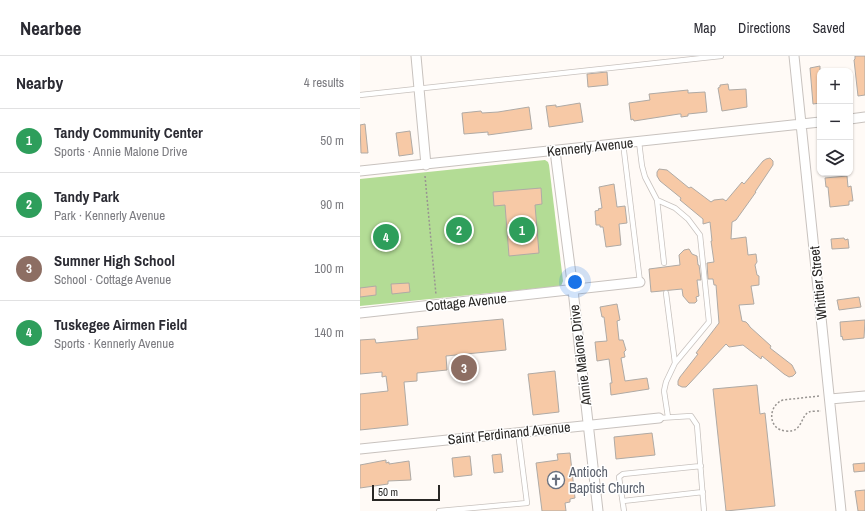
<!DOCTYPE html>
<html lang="en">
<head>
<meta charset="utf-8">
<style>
  body { margin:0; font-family:"Archivo Narrow",sans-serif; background:#f7f7f7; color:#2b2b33 }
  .controls { position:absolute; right:12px; top:12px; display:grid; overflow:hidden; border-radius:8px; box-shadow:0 1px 3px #0004 }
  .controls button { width:36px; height:36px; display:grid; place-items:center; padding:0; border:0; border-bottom:1px solid #e1e1e2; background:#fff; color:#2b2b33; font:20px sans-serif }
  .scale { position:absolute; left:12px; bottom:10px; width:68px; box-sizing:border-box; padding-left:4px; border:2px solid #292725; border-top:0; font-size:11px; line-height:14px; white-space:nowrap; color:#292725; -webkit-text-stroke:3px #fff; paint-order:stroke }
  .you { position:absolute; left:215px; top:226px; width:14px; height:14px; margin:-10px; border:3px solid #fff; border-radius:50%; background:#1a73e8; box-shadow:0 0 0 6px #1a73e833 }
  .badge { display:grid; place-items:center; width:26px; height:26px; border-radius:50%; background:#db2777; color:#fff; font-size:13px; font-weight:700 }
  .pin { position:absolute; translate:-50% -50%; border:2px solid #fff; box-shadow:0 1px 4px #0006 }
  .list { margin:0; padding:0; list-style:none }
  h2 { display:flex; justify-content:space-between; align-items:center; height:52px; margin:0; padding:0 16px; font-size:17px }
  h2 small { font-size:13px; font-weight:400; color:#7c7c81 }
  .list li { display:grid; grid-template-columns:26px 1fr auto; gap:12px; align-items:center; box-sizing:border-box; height:64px; padding:0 16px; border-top:1px solid #e1e1e2 }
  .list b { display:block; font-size:15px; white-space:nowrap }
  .list p { margin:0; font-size:13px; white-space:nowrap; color:#7c7c81 }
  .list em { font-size:13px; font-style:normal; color:#7c7c81 }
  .icon { flex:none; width:22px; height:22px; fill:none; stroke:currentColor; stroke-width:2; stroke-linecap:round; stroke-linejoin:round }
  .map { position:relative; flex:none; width:505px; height:455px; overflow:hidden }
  header { display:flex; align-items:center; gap:24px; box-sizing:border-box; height:56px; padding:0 20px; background:#fff; border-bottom:1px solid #e1e1e2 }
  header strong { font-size:19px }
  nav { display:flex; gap:22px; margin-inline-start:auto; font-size:14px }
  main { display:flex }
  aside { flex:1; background:#fff }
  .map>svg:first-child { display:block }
</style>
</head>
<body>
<header>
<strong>Nearbee</strong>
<nav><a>Map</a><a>Directions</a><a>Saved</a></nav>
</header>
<main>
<aside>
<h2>Nearby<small>4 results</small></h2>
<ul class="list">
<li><span class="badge" style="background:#2e9e5b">1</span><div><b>Tandy Community Center</b><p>Sports · Annie Malone Drive</p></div><em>50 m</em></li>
<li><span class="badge" style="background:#2e9e5b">2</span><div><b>Tandy Park</b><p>Park · Kennerly Avenue</p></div><em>90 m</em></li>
<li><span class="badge" style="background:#8d6e63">3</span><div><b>Sumner High School</b><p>School · Cottage Avenue</p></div><em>100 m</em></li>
<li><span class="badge" style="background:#2e9e5b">4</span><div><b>Tuskegee Airmen Field</b><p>Sports · Kennerly Avenue</p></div><em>140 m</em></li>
</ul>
</aside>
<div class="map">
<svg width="505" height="455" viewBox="0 0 505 455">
  <rect width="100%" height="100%" fill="#fffaf6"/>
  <path fill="#b3dc95" d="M185,104l3,2 1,3 14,116 -2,5 -201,20v-127z"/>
  <path fill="#f7c9a6" stroke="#afaaa5" d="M495,0h10v39l-7,1 -4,-36 1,-1z
    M460,10v37l-7,1 -3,-36z
    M247,16l1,13 -20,2 -1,-13z
    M368,28l1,6 17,-1 1,18 -25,4 -4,-23 2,-1v-2z
    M328,34v3l17,-1 2,20 -19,2v2l-7,1v-3h-2l-45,7 -1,-2 -2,1 -2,-17 21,-3 -1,-6z
    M220,47l3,19 -34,5 -3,-21 10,-1v2z
    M169,51l3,22 -44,6v-3l-24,2 -2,-21 19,-2 1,2 16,-1z
    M5,68l3,29h-7l-1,-28z
    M50,75l3,23 -14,2 -3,-23z
    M410,102l3,3v4l-18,27h1l-20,28 -4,2 -1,17 15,-2 2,18 8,-1 1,8 -2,3 2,10 2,1v9l-8,1 3,18 -15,1 3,16 4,1 2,2 2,3 21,19 -1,2 22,17 4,8 -3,3 -4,1 -5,-3 -22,-18 -1,3 -18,-14 -14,2 -3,-3 -37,40 -3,3h-4l-4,-2v-4l2,-4 18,-23 -2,-1 23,-30 -3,-38h-2l-1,-6h-5l-1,-16 7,-1 -3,-21h1l-2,-19 -7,2v-5l-23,-19 1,-2 -21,-17 -3,-5v-4l2,-3 8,1 22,18 2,-1 20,15 3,-2 9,-1 3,2 16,-19 2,2 19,-23 3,-2z
    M487,120l1,11 3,-1 2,15h-4v4l-19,2 -2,-20h-2l-1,-9z
    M254,128l3,23 8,-1 2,17 -8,1 2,21 -15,2 -3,-20h-3v-2h-4l-1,-14 4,-1 -1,-1 4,-1 -3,-21z
    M181,132l1,16 -7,1 4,48 -30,3 -4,-51 -11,1 -1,-14z
    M484,182l1,2 3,-1 1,9 -17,1 -1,-10z
    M329,193l3,5 5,2 1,9h1l2,15h-4l2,16 -3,1 1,4 -2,2h-6l-6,-7 -1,-7 -31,3 -2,-23 31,-4 -1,-10 5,-5z
    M49,227l1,9 -18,2 -1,-10z
    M16,230v9l-16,2v-9z
    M499,241l2,10 -22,3 -2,-10z
    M257,248l3,16 -3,1 2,19h4l3,10 -2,2 1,5 -4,1 4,23 22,-3 2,11 -38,6 -1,-12h2l-3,-24 -12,2 -2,-19 12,-1 -3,-24h-2l-2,-10z
    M143,263l3,31 -60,6 1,14 -30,3v8l-13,1 4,43 -48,5v-36l28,-3 -2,-15 -4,1v-5l-22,2v-34l15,-1 1,4 42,-4 -1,-12z
    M505,264l-1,18 -21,2 -1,-4 -1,1 -1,-15z
    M195,315l4,41 -26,3 -5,-41z
    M397,329l3,29 5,-1 10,93 -49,5 -13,-122z
    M292,377l3,22 -39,4 -2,-22z
    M210,397l5,45 -5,1v3l-5,1 1,8h-24l-6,-48 22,-3 -1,-6z
    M141,398l2,18 -9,1 -2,-18z
    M110,400l2,19 -18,2 -2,-19z
    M26,404v3l3,-1v2l20,-3 2,19 -23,1v3l-28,4v-23z
    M505,407v8l-11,1 -1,-8z
    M505,434v21h-7l-3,-20z"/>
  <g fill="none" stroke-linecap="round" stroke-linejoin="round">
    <g stroke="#c8c2be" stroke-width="6">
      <path id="lane" d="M0,39l361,-39
        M279,86l3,24 3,11 12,23 7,63
        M263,87l17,139
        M297,144l18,8 13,11 12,16 9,87 -34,41
        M306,237l9,70 -9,19 -2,9 4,26
        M299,362l32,-2 6,9 7,86
        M263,445l80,-9
        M79,455l88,-8 -9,-71
        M264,455l-5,-34 4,-3 78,-8"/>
    </g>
    <g stroke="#c8c2be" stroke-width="11">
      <path id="street" d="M56,0l10,109
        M434,0l47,455
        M490,63l15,-2
        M195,95l18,139 25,221
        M0,115l460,-49
        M0,257l280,-31
        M470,343l35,-3
        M0,393l299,-31"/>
    </g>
    <path stroke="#989491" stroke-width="1.5" stroke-dasharray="2 2" stroke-linecap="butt" d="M65,120l11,119
      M459,340l-36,4c-16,6 -15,30 3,31 17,2 14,-15 23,-19 3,-1 9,-1 12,-1"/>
    <use href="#lane" stroke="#fff" stroke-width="4.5"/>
    <use href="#street" stroke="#fff" stroke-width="9"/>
  </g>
  <defs>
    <g id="church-ring" transform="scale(0.9)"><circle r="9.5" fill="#fff" stroke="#6b7280" stroke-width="1.5"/><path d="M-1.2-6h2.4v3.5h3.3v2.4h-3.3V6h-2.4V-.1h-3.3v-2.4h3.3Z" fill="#6b7280"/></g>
  </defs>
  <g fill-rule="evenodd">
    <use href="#church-ring" x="196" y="424"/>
  </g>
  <g text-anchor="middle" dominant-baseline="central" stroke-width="3" stroke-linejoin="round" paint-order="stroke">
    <g font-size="14" fill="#292725" stroke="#fff">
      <text transform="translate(230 91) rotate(-6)">Kennerly Avenue</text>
      <text transform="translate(458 227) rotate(-96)">Whittier Street</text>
      <text transform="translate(106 246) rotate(-6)">Cottage Avenue</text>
      <text transform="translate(220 299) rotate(-97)">Annie Malone Drive</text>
      <text transform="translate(149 377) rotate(-6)">Saint Ferdinand Avenue</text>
    </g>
    <g font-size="14" fill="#5b616d" stroke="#fff" text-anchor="start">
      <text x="209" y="416">Antioch<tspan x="209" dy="16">Baptist Church</tspan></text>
    </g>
  </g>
</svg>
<div class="controls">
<button>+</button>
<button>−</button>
<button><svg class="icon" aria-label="layers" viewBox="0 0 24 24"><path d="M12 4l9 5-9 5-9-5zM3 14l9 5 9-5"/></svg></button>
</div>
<div class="scale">50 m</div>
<div class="you"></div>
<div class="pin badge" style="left:162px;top:174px;background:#2e9e5b">1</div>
<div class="pin badge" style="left:99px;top:174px;background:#2e9e5b">2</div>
<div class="pin badge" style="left:104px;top:312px;background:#8d6e63">3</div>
<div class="pin badge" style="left:26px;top:181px;background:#2e9e5b">4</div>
</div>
</main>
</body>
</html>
